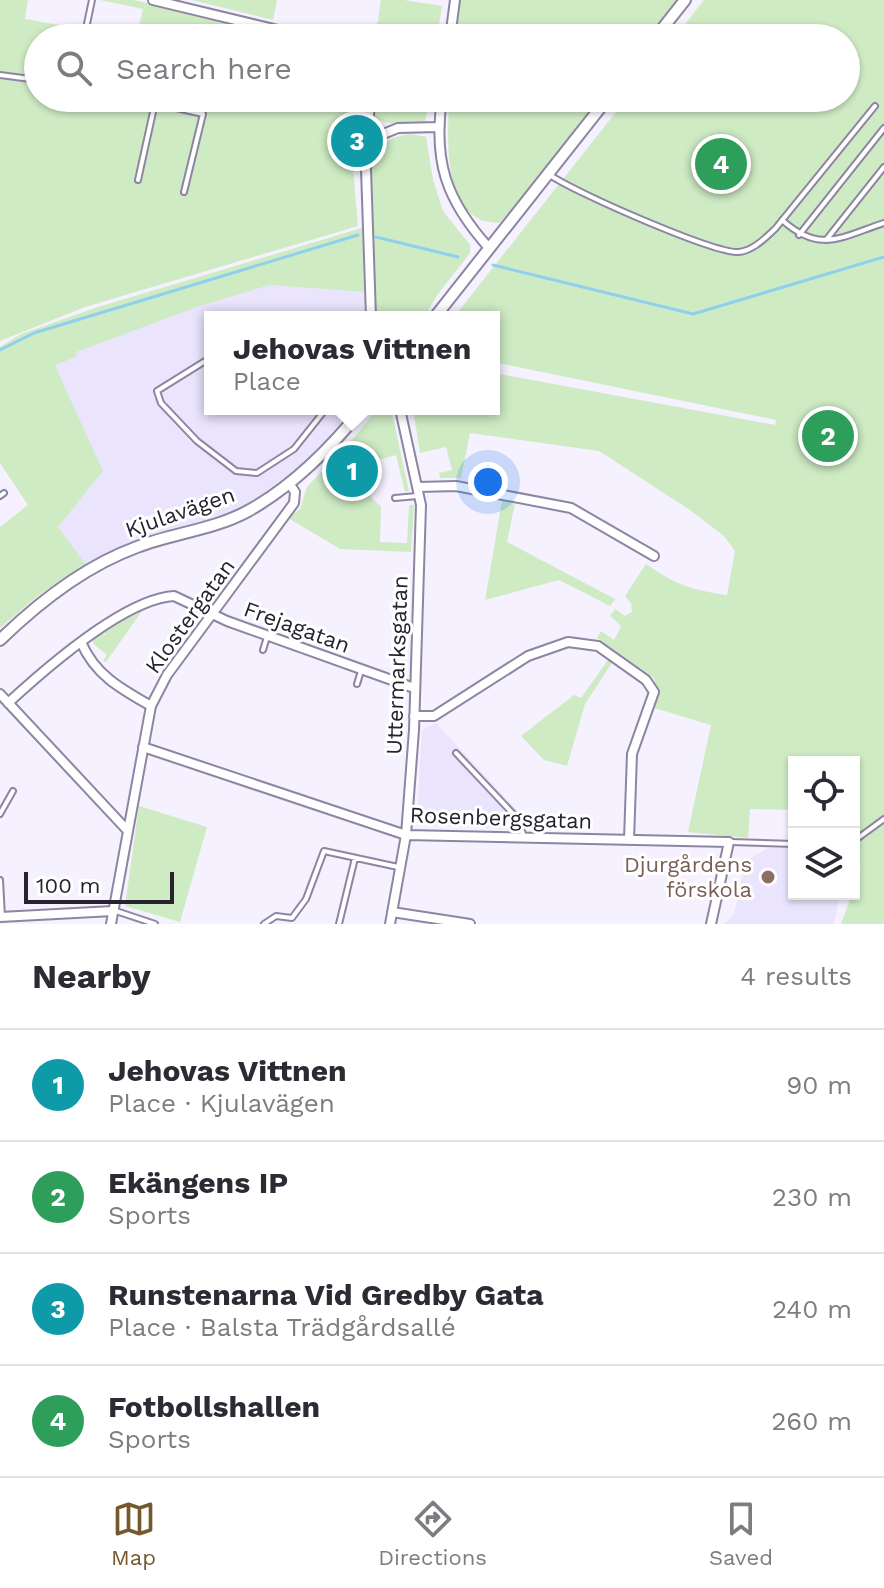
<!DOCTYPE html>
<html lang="en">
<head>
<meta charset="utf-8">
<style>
  body { margin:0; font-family:"Work Sans",sans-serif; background:#f2f2f3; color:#2b2b33 }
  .controls { position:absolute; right:24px; bottom:24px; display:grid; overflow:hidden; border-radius:0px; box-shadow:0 2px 6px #0004 }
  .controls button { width:72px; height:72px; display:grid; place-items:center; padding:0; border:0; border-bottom:2px solid #e1e1e2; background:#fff; color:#2b2b33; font:40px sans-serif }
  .scale { position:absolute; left:24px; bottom:20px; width:150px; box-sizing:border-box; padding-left:8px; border:4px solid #26222e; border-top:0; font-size:22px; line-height:28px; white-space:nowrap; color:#26222e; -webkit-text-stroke:6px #fff; paint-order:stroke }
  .you { position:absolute; left:488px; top:482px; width:28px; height:28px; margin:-20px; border:6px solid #fff; border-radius:50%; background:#1a73e8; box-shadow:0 0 0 12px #1a73e833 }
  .badge { display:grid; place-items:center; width:52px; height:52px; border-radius:50%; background:#76582d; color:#fff; font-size:26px; font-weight:700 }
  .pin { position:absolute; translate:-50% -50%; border:4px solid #fff; box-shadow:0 2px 8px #0006 }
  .popup { position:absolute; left:204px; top:311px; width:296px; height:104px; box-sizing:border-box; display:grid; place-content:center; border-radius:0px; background:#fff; filter:drop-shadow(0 2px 6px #0005); font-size:26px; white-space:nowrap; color:#7c7c81 }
  .popup b { font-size:30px; color:#2b2b33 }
  .popup::after { content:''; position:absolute; left:50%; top:100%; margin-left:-16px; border:16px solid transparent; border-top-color:#fff }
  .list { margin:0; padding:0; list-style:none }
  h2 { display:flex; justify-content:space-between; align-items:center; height:104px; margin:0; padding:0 32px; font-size:34px }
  h2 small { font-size:26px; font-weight:400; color:#7c7c81 }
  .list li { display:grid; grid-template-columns:52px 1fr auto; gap:24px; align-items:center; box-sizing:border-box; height:112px; padding:0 32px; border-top:2px solid #e1e1e2 }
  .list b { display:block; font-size:30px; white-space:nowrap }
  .list p { margin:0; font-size:26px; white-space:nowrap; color:#7c7c81 }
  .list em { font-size:26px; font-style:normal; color:#7c7c81 }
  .icon { flex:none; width:44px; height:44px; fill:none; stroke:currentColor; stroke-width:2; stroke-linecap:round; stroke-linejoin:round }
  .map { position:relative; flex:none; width:884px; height:924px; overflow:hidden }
  .search { position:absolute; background:#fff; box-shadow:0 2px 6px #0004; left:24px; right:24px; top:24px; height:88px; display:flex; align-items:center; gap:20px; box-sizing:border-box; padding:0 28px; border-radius:44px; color:#7c7c81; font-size:30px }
  .sheet { height:552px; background:#fff }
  nav { display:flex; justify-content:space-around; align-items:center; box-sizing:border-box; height:112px; border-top:2px solid #e1e1e2; background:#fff; font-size:22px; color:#7c7c81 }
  nav a { display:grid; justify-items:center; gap:4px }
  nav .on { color:#76582d }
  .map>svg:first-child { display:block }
</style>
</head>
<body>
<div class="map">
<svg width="884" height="924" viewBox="0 0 884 924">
  <rect width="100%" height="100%" fill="#f5f1fe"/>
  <path fill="#eae4fc" d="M270,285l94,7 1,25h-155v92h141l-32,40 -32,28 -46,31 -41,18 -63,14 -50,26 -29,-39 45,-56 -49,-104 23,-11 -2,-4 125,-46z
    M436,723l99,107 -114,-5 -4,-6 5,-89z
    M768,848h26v46h46l-6,30h-110l10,-10 12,-53z"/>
  <path fill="#ceebc4" d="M0,0h28l-3,19 51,9 14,-4 47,10 6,-25 -43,-9h34l158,38h-254v60h320l-9,26 9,102 -273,81 -85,34z
    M192,0h85l-4,20z
    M381,0h23l38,6 -5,32h-68l9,-17z
    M461,0h217l-30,38h-125l-66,-8z
    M704,0h180v924h-43l11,-30h2l7,-28 -7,-9v-95h-60v48l-44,-1 -2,29 -60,-6 23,-107 -60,-18 8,-14 -6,-16 -56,-39 4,-7 13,9 7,-14 -11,-10 5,-7 10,7 7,-4 -1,-9 -6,-7 21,-32c31,21 44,26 81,31l8,-44 -11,-15 -34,-26 -91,-59 -129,-18 -9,45h-21l-1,-5 13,-3 -6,-23 -26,6 -7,-44h81v-36l281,52 1,-5 -282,-58v-45h-40l173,-219h219v-60h-172z
    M373,98h57l-5,24c-17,0 -40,7 -52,-7z
    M530,98h70l-93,117 -8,8c-5,-1 -13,-1 -18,-3 -39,-18 -33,-86 -32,-121l79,6z
    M411,134l15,3 7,43 10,31 27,34v8l-32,41 -14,23h-48l-5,-155c9,-20 19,-25 40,-28z
    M362,228l2,64 -94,-7 -70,21 -124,46 1,4 -22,10 48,105 -45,56 29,39c-33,14 -60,39 -87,62v-101l28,-22 -28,-42v-116l21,-13 77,-27z
    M377,409h14l18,82 -4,1 -9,-37 -18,5 2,11 -3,3 -8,-5 6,-9 -20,-14 -28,35 22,16 15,-21 8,8 -5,9 14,14 -1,35 27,1 2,-38h5l-3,47 -71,-3 -52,-31 12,-9 7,-22 47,-49z
    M502,501l13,2 -8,39 108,57 -5,7 -51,-26 -74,20z
    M142,611l-36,51 -3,-1 4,-6 -13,-11 -2,-5 9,-6 4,2 -1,-4z
    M608,660l4,3 -27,41 -18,62 -23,-6 -23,-24 53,-41 7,3z
    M139,806l68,21 -27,95 -55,-16z"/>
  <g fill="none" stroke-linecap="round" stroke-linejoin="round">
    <path stroke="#91d0ec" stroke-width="3" d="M376,237l82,20
      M493,265l200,49 191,-57
      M0,350l34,-17 324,-98"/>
    <g stroke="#8e85a3" stroke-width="8">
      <path id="service" d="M84,38l8,-38
        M0,75l38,5
        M132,98l71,16 -19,78
        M550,175c24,17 165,79 189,77 15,-2 25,-13 36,-23l100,-123
        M138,180l17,-77
        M782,220c38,34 59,17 102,3
        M799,235l85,-107
        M826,240l58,-73
        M210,358l-53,33 4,12 36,38 39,30 21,2 37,-24 31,-39
        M318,409l25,1
        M0,496l4,-3
        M395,498l22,-2
        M263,650l4,-13
        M357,684l4,-13
        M456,753l62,66 6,18
        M0,814l13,-23
        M854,841l30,-22
        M731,842l63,2
        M0,880l2,37
        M116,911l39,13
        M264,924l12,-8 16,2 14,-19 18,-48 74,16
        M339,924l16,-66"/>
    </g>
    <g stroke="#8e85a3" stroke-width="12">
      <path id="minor" d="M153,0l158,38
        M450,38l5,-38
        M370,98l-4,71 5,148
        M442,98c-9,64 4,102 47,150
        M366,141l32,-13 40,-1
        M418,487l38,-1 115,22 83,48
        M81,642c14,33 40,47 70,64
        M0,694l127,136
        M8,703c37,-34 116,-104 166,-107l53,25 187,67
        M414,716h20l94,-60 40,-14 30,4 48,34 8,12 -22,62 -3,86
        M143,747l263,88 323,7 -18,82
        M392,912l78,12
        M0,917l113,-6
        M111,924l40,-218 16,-31 127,-172 1,-11 -6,-9
        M390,924l16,-89 8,-105 7,-225 -21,-96"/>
    </g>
    <g stroke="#8e85a3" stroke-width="14">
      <path id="tertiary" d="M655,38l30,-38
        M435,317l173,-219
        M0,640c39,-38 85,-74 137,-93 36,-14 76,-17 111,-36 45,-25 82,-62 114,-102"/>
    </g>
    <use href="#service" stroke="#fff" stroke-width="4"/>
    <use href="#minor" stroke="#fff" stroke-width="8"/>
    <use href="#tertiary" stroke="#fff" stroke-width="10"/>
  </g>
  <circle fill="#8d6e63" stroke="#fff" stroke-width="3" cx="768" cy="877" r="8"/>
  <g text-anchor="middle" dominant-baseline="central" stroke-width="6" stroke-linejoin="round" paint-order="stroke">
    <g font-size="22" fill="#26222e" stroke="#fff">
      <text transform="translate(180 512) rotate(-19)">Kjulavägen</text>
      <text transform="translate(190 616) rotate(-54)">Klostergatan</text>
      <text transform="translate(297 627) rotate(20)">Frejagatan</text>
      <text transform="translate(397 665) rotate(-88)">Uttermarksgatan</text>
      <text transform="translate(501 818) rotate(2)">Rosenbergsgatan</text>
    </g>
    <g font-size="22" fill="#785e54" stroke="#fff" text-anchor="end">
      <text x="752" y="864">Djurgårdens<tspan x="752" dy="25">förskola</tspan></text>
    </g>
  </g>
</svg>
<div class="controls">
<button><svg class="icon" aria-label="locate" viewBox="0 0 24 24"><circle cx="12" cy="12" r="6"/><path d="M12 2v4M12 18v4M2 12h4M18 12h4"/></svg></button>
<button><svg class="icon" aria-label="layers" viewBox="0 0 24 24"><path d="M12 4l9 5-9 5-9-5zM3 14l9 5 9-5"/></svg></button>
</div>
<div class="scale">100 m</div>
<div class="you"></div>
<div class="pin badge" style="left:352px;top:471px;background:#0f9aa8">1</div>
<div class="popup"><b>Jehovas Vittnen</b>Place</div>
<div class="pin badge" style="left:828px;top:436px;background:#2e9e5b">2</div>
<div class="pin badge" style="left:357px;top:141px;background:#0f9aa8">3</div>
<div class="pin badge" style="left:721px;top:164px;background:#2e9e5b">4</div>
<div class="search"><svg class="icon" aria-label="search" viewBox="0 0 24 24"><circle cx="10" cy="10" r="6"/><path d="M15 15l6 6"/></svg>Search here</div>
</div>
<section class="sheet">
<h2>Nearby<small>4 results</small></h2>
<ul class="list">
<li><span class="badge" style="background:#0f9aa8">1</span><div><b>Jehovas Vittnen</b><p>Place · Kjulavägen</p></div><em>90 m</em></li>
<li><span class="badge" style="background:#2e9e5b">2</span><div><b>Ekängens IP</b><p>Sports</p></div><em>230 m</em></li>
<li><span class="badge" style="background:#0f9aa8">3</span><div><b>Runstenarna Vid Gredby Gata</b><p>Place · Balsta Trädgårdsallé</p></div><em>240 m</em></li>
<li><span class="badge" style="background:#2e9e5b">4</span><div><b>Fotbollshallen</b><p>Sports</p></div><em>260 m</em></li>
</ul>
</section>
<nav>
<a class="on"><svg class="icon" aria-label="map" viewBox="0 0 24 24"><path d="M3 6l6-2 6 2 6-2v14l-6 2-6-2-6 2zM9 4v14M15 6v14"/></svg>Map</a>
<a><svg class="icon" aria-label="directions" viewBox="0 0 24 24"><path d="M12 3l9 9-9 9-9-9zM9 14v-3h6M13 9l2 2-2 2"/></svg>Directions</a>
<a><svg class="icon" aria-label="saved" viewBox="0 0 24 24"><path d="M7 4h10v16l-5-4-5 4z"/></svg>Saved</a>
</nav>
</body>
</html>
